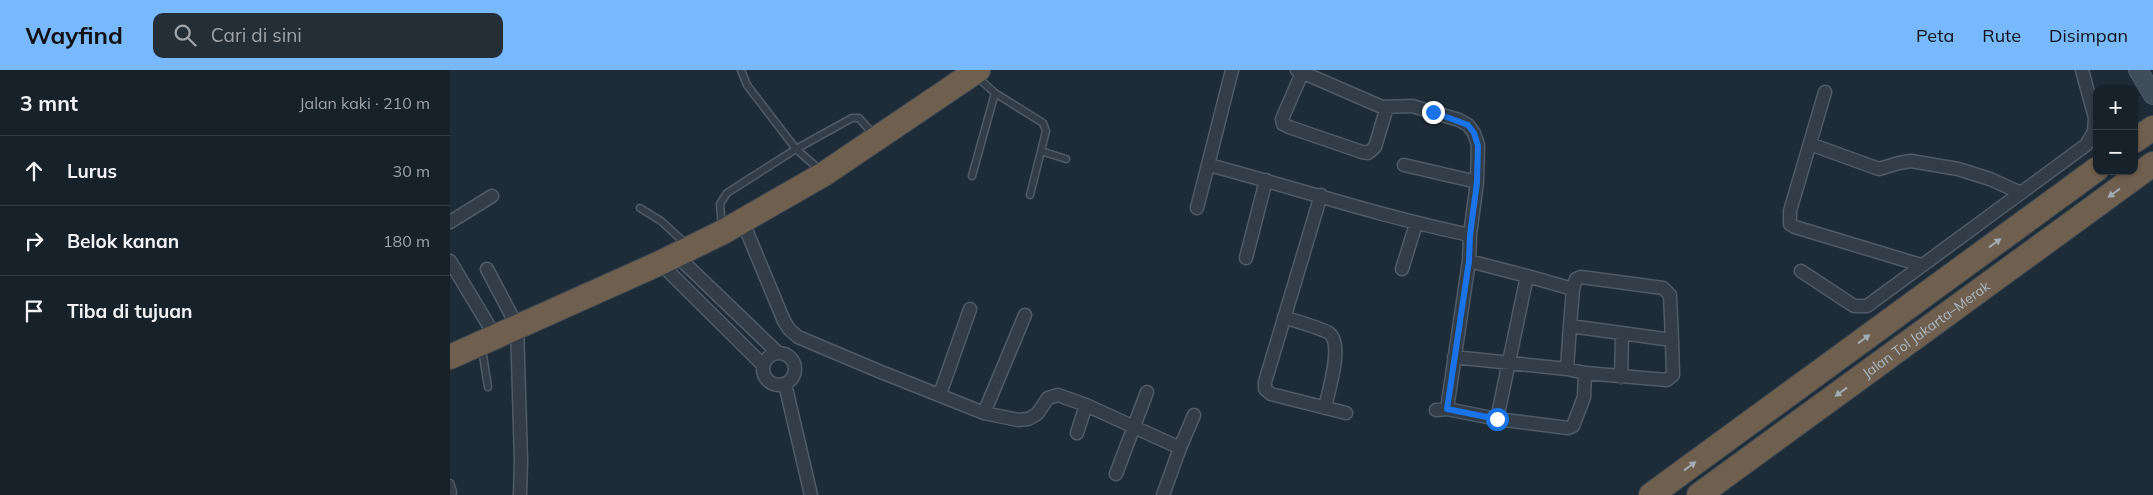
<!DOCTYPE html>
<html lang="id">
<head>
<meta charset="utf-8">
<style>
  body { margin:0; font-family:Mulish,sans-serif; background:#232e36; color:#f1f3f6 }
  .controls { position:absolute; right:15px; top:15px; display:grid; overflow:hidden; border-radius:10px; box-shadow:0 1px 4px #0004 }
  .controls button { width:45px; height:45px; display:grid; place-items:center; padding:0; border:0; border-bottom:1px solid #353e47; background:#16212a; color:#f1f3f6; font:25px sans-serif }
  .stop { position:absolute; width:15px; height:15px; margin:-11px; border:4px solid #1a73e8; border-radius:50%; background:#fff }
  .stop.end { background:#1a73e8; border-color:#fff; box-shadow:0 1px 5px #0008 }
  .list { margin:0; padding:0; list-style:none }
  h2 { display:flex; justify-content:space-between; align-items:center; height:65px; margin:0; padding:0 20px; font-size:21px }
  h2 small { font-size:16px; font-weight:400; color:#9ea3a8 }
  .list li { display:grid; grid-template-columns:32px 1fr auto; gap:15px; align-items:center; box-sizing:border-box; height:70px; padding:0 20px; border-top:1px solid #353e47 }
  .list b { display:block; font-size:19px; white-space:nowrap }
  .list em { font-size:16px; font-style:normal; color:#9ea3a8 }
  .icon { flex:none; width:28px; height:28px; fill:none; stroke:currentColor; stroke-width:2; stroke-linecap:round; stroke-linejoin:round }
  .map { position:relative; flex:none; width:1703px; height:425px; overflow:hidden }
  header { display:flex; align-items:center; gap:30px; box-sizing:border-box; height:70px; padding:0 25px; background:#78b9fe; color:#111 }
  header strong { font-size:24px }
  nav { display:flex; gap:28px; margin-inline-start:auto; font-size:18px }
  .search { width:350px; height:45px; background:#232e36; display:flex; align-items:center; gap:12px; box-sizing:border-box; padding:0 18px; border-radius:10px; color:#9ea3a8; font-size:19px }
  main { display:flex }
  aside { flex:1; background:#16212a }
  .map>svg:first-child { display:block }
</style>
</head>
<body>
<header>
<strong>Wayfind</strong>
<div class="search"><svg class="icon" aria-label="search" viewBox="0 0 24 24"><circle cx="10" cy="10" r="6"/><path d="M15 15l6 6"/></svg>Cari di sini</div>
<nav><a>Peta</a><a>Rute</a><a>Disimpan</a></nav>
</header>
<main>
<aside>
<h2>3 mnt<small>Jalan kaki · 210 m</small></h2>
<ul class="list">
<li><svg class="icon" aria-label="ahead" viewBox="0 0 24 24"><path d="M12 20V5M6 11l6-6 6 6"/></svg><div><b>Lurus</b></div><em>30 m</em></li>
<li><svg class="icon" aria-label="right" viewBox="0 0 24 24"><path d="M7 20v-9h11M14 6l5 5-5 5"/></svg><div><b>Belok kanan</b></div><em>180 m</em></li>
<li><svg class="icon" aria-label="arrive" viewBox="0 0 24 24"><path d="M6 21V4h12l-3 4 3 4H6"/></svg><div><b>Tiba di tujuan</b></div></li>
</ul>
</aside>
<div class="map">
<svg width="1703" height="425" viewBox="0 0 1703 425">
  <rect width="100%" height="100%" fill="#1e2c38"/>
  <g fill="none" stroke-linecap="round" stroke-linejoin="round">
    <g stroke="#4f5b66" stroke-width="9">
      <path id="lane" d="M291,0l6,15 49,64 56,-31h7l14,16
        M526,6l19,17 48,30 3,8 -16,64
        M591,81l25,8
        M522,106l23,-83
        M190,138l21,13 25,23
        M272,158l-2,-24 7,-11 69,-44 24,21
        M32,279l6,38
        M0,413l3,9 -1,3"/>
    </g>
    <g stroke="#4f5b66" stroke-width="15">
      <path id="street" d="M847,0l85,37 30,-1 47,14 9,5 6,8 4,12 -1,37 -7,53 -1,26 -22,148
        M852,3l-20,46 1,5 6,3 73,25 6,1 7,-6 12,-40
        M1375,22l-35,119v13l5,3 126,38
        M1360,74l69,25 20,-6 12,-2 47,8 32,10 31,14
        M759,95c87,23 173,52 261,70
        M954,95l73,17
        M871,125l-56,187v7l6,5 75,19
        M747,138l35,-138
        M292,150l42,101 5,8 9,8 83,35 103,41 34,7 10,-1 9,-5 11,-16 10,-3 28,10 94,43 -17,47
        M0,152l42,-26
        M226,185l101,97
        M796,188l20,-78
        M0,191l45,75
        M1019,191l58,15 -30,143
        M210,193l103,102
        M37,199l30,57 4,135 -1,34
        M952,199l14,-45
        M1351,201l53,35h13l219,-161 8,-13 1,-14 -13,-48
        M1077,206l46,13 -3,37
        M1123,219l3,-10 5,-2 82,11 7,7 2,45
        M834,247c11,4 37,11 45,16 15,11 -1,59 -4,75
        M313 299a16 16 0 1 1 32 0a16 16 0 1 1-32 0Z
        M1004,287l113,12 18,4 82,7 6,-5 -1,-35 -102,-14 -3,43
        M1171,307l1,-43
        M335,314l26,111
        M490,324l30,-85
        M986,340l11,-1 50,10 71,9 5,-2 11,-29 1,-24
        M534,343l41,-98
        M627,363l9,-28
        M730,378l14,-33
        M666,404l31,-82"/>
    </g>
    <g stroke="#4f5b66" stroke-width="20">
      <path id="secondary" d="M1688,0l15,25"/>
    </g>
    <g stroke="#3d4852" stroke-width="26">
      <g id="highway">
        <path d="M1684,71l19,-13"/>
        <path d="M0,287l210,-94 63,-31 101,-58 154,-104"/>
        <path d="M1201,425l446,-326"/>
        <path id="s1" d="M1249,425l454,-331"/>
      </g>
    </g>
    <use href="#lane" stroke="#323d48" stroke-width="6"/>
    <use href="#street" stroke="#323d48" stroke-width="12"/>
    <use href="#secondary" stroke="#404d5b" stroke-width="18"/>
    <use href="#highway" stroke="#6f5f4e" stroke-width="24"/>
  </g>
  <defs><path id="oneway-solid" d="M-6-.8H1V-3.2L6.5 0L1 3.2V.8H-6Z" transform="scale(1.25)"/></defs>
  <g fill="#a3abb3">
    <use href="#oneway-solid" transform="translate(1664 123) rotate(144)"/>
    <use href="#oneway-solid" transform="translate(1545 173) rotate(-36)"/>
    <use href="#oneway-solid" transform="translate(1414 269) rotate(-36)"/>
    <use href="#oneway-solid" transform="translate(1391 322) rotate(144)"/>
    <use href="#oneway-solid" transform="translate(1240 396) rotate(-36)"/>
  </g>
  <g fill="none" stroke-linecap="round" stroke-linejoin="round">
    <path stroke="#1a73e8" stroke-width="6" d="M983,42l35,13 6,8 4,13 -1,36 -7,53 -1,26 -22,148 50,10"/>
  </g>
  <g text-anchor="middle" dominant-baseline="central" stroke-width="5" stroke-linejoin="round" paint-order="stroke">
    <g font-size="14" fill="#acb8c5" stroke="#18222c">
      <text stroke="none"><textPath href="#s1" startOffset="281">Jalan Tol Jakarta–Merak</textPath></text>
    </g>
  </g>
</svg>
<div class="controls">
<button>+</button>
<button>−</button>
</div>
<div class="stop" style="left:1047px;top:349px"></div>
<div class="stop end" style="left:983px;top:42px"></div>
</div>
</main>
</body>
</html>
